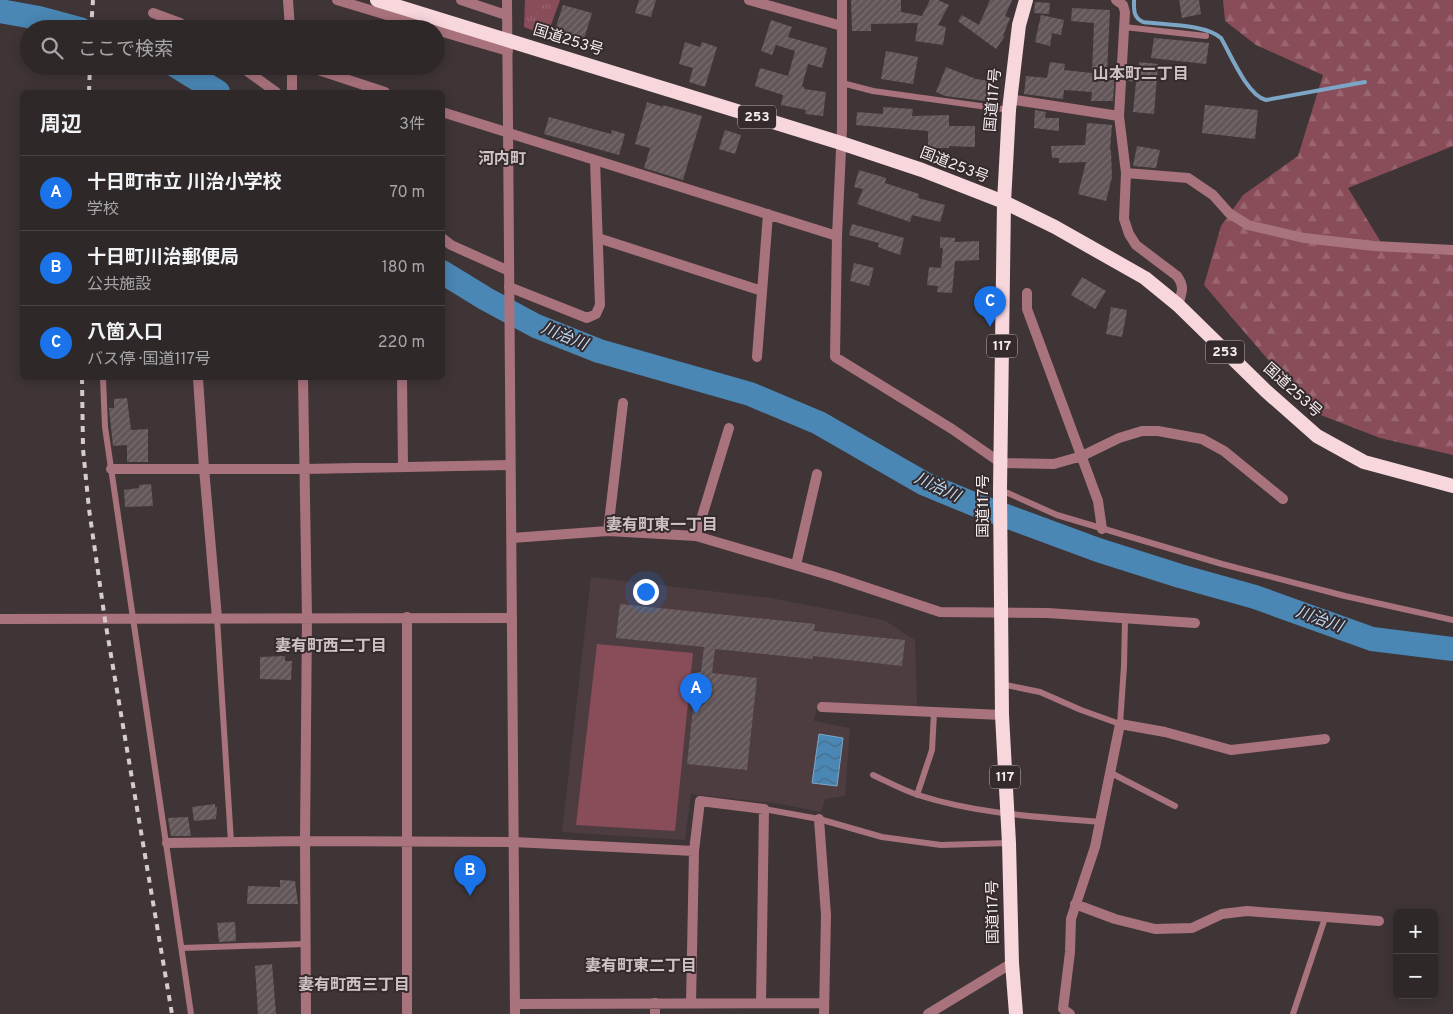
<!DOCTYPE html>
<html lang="ja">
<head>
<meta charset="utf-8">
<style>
  body { margin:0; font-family:Overpass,"Noto Sans JP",sans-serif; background:#3b3434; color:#f1f3f6 }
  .controls { position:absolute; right:15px; bottom:15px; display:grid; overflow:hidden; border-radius:8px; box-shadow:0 2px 12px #0003 }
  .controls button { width:45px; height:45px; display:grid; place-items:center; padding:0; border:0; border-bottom:1px solid #4a4445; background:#2f2828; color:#f1f3f6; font:25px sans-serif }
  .you { position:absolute; left:645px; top:591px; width:18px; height:18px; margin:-12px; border:4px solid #fff; border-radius:50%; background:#1a73e8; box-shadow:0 0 0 8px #1a73e833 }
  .badge { display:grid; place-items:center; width:32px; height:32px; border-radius:50%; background:#1a73e8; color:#fff; font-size:16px; font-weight:700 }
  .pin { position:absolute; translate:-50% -41px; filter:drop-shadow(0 1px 2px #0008) }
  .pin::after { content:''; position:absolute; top:26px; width:18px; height:15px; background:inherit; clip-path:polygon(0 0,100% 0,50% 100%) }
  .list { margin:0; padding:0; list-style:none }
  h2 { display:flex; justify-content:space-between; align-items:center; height:65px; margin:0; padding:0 20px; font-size:21px }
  h2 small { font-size:16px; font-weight:400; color:#a7a6a8 }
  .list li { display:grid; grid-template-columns:32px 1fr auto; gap:15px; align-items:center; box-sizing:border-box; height:75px; padding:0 20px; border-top:1px solid #4a4445 }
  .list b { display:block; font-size:19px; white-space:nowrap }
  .list p { margin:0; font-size:16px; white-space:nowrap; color:#a7a6a8 }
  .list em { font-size:16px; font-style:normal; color:#a7a6a8 }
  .icon { flex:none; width:28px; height:28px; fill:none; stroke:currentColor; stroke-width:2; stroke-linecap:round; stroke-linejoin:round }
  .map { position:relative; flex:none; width:1453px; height:1014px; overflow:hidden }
  .search { position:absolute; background:#2f2828; box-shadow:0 2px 12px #0003; left:20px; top:20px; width:425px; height:55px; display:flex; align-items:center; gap:12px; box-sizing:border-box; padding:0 18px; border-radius:28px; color:#a7a6a8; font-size:19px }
  .panel { position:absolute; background:#2f2828; box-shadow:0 2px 12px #0003; left:20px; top:90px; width:425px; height:290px; border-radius:8px }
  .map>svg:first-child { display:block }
</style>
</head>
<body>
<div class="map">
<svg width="1453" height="1014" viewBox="0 0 1453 1014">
  <defs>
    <pattern id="grass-tufts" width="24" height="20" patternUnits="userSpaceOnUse" patternTransform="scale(1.25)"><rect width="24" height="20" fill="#894c59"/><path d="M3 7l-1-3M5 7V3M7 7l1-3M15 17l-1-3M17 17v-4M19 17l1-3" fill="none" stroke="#9a6671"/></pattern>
    <pattern id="forest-firs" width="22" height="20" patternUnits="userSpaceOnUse" patternTransform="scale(1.25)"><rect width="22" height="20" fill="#894c59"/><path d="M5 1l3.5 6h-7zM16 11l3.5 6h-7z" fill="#9a6671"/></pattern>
    <pattern id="water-waves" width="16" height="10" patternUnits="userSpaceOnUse" patternTransform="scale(1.25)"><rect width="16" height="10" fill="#4a87b5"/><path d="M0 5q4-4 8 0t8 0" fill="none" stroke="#4a6d89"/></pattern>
    <pattern id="building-hatch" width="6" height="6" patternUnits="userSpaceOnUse" patternTransform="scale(1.25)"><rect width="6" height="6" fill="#625658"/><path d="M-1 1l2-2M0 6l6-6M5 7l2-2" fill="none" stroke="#796f70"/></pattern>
  </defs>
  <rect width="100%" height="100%" fill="#3f3536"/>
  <path fill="#4e3d40" d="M591,577l180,21 113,22 31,20 2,67 -99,-4 -4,18 36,7 -5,68 -20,3 -4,13 -40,-8 -90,-10 -6,46 -123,-8z"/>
  <path fill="url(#grass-tufts)" d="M525,0h35l-13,36 -23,-9z"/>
  <path fill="url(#forest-firs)" d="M1223,0h230v146l-105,42 34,56 71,10v201l-73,-17 -67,-26 -109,-127 17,-59 22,-31 55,-39 25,-81 -67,-30 -31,-24z"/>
  <path fill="#894c59" d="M597,644l96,9 -18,178 -99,-6z"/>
  <path fill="url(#water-waves)" stroke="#7da6c6" d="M819,734l24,4 -6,48 -25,-3z"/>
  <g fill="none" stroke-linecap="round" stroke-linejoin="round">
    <path stroke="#7da6c6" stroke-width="4" d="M1134,0c0,10 -1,17 9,22 22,3 62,2 78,16 10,17 26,57 45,62l99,-18"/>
    <path stroke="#4a87b5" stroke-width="24" d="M0,11l39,7 41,11
      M176,66l42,26
      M442,272l44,27 50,27 63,25 151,43 69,29 106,61 51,21 122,45 82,26 75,21 117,42 81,10"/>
  </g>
  <path fill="url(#building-hatch)" d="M639,0h17l-5,17 -16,-4z
    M851,0h50v12l21,4 8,-16h8l11,5 -11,20 8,2 -3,18 -28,-4 3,-18 -47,1v7h-19z
    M990,0h22l-7,16 5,2 -7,18h2l-9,13 -38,-28 4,-6 17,10z
    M1179,0h20l2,14 -19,4z
    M1035,2l15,1 -1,11 -15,-1z
    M563,5l29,8 -8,26 -16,-5 -3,9 -13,-4z
    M1072,8l38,2 -3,61h8l-2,30h-22l1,-9 -28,-2 -1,9 -39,-5 2,-18 21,2 3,-16 15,2 -1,6 28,3 2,-50 -23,-2z
    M1041,15l23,5 -3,15 -9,-2 -2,13 -15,-4z
    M771,20l21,7 -4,10 39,11 -5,20 -14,-4 -6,22 2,1v2l22,3 -3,24 -18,-2 1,-4 -25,-5 2,-10 -28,-9 5,-18 28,8 7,-25 -19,-6 -4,10 -11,-4z
    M1154,38l55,5 -3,21 -55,-6z
    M685,42l15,5 2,-5 15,5 -12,40 -16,-5 4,-14 -14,-4z
    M886,51l32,6 -5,27 -32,-5z
    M1139,62l19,2 -4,50 -21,-2 3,-30 -8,-1v-10l1,-5h10z
    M946,67l30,12 13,2 -3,20 -41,-5 -9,-4z
    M647,102l16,5v-2l39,11 -19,64 -39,-12 6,-20 -15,-4z
    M1205,105l53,5 -3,29 -53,-6z
    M883,107l30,2 -1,7 37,-1v11h26v21l-26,-1v2h-21v-17l-72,-6 1,-13 26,2z
    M1035,110l11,2 -1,6h14v13l-25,-3z
    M549,117l62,17 1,-4 13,4 -6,21 -75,-21z
    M1087,123l25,2 -2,25h1l1,27 -6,24 -28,-7 8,-32 -27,1v-5h-7l-1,-12 34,-1z
    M725,130l16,5 -6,19 -16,-5z
    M1137,146l23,4 -4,18 -23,-2z
    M859,170l27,8 -1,5 34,11 -1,4 27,7 -5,17 -28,-7 -2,7 -53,-18 6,-15 -9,-2z
    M852,224l52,14 -4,17 -22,-8 1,-4 -30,-8z
    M940,237l15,1v4l24,-1v19l-24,1 -3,32 -15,-1 1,-6 -11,-1 2,-18 12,1 2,-20h-3z
    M854,263l20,5 -5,18 -19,-5z
    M1082,277l24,14 -11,18 -24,-14z
    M1111,307l16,3 -5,27 -16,-3z
    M127,398l4,32 17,-1v33h-21v-17l-14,1 -4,-38h5v-9z
    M151,484l2,22 -28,1 -1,-17 15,-2v-3z
    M620,604l195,20 -1,7 91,9 -3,26 -89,-10 -1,3 -97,-10 -3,24 45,5 -10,92 -60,-6 10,-92h4l3,-25 -88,-9z
    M285,656v5h7l-1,19 -31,-1v-22z
    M215,804v3h2l-1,12 -22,2 -2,-14z
    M188,817l3,19h-20l-3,-18z
    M280,880l15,1 3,23h-51l1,-18 32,1z
    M235,922l1,19 -17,1 -2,-19z
    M272,964l4,50h-18l-3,-48z"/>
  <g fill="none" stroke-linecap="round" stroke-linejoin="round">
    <path stroke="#a9737d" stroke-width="6" d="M1124,27l82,9
      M842,83l31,8 136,19
      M103,378l2,49 86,587
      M1001,490l56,25 165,49 123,32 108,24
      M217,618l14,224
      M1001,684l39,8 41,18 39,14 4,-58 1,-46
      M1109,772l66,34
      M873,775c15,7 30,15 45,20 59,19 121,22 182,27
      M917,795l15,-45 2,-37
      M764,809l55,10 63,18 59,8 68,-2
      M182,948l123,-4
      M1293,1014l32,-96"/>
    <path stroke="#a9737d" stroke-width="10" d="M288,0l2,29
      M337,0l96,29
      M461,0l45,15
      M749,0l93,26
      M842,0v128l-5,108 -2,121 117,72 49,34 53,1 28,-8 37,-18 23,-7h16l44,8 22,12 59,48
      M1116,0l7,5 2,7 -6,104
      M153,13l27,10 8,6
      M436,30l72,21
      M240,66l36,26
      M292,66v26
      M306,66l79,26
      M1009,99l110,17 7,57 -2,46 5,15 7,11 41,31c8,11 5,16 1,29
      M442,112l395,124
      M1126,173l62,5 25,17 16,18 19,12 56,13 70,8 79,4
      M442,238l9,7 58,26
      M598,238l164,53
      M509,287l78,31 9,-4 4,-9 -5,-145
      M1027,293v16l71,192 4,28
      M757,357l11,-143
      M198,378l6,90 13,150
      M303,378l4,240 -2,223 1,173
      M402,378l1,88
      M111,469h193l206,-4
      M608,531l15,-128
      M696,536l33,-108
      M512,538l96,-7 88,5 136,40 108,36 108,1 147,10
      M796,565l21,-91
      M0,619l512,-1
      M822,707l180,8
      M819,819l7,96 -2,99
      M167,843l138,-2 209,1 180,9 -3,152
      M694,851l6,-50 64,8 -3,194
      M1075,904l40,15 40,10 37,-1 30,-14 25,-3 132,10
      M655,1003v11
      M515,1004l309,-1
      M407,1014v-397
      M928,1014l84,-51
      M1070,1014l-7,-5 7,-57 1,-33 24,-72 25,-123 45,8 66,18 94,-11"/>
    <path stroke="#a9737d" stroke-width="10" d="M507,0l8,1014"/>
    <path stroke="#f7d6dc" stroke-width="14" d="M377,0l464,143 81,27 82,32 51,25 90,51 33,27 88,86 51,45 47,26 89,24
      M1016,1014l-4,-51 -3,-120 -7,-128 -2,-225 4,-288 5,-92 10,-85 7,-25"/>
    <path stroke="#d4cccd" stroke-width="4" stroke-dasharray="6 6" stroke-linecap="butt" d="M91,29l2,-29
      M89,92l1,-26
      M82,378l1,71 6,60 16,111 67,394"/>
  </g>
  <g text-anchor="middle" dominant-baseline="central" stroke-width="4" stroke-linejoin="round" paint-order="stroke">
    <g fill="#352a2c" stroke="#bbb2b4" stroke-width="1">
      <rect x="738" y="105.5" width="38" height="23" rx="4"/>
      <rect x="987" y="334.5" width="30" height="23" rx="4"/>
      <rect x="1206" y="340.5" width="38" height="23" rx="4"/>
      <rect x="990" y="765.5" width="30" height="23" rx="4"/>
    </g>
    <g font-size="14" font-weight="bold" fill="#f4edee">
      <text x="757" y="117">253</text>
      <text x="1002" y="346">117</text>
      <text x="1225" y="352">253</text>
      <text x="1005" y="777">117</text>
    </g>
    <g font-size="15" fill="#f4edee" stroke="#352a2c">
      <text transform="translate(568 41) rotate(17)">国道253号</text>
      <text transform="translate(994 100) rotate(-85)">国道117号</text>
      <text transform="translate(954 166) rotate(21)">国道253号</text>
      <text transform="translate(1292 391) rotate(42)">国道253号</text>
      <text transform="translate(984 506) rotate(-90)">国道117号</text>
      <text transform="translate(994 912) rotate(-91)">国道117号</text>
    </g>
    <g font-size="16" font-weight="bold" fill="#cfc2c4" stroke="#352a2c">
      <text x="1141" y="75">山本町二丁目</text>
      <text x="502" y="160">河内町</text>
      <text x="662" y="526">妻有町東一丁目</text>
      <text x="331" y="647">妻有町西二丁目</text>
      <text x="641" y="967">妻有町東二丁目</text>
      <text x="354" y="986">妻有町西三丁目</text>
    </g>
    <g font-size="16" font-style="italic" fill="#bbdbf6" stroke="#352a2c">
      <text transform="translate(564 337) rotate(22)">川治川</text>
      <text transform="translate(937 488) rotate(25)">川治川</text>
      <text transform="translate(1319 620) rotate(20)">川治川</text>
    </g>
  </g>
</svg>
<div class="controls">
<button>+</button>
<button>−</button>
</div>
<div class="you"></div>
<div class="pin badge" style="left:696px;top:714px">A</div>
<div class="pin badge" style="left:470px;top:896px">B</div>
<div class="pin badge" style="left:990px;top:327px">C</div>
<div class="search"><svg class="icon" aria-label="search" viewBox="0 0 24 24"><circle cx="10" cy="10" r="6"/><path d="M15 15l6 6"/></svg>ここで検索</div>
<section class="panel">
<h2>周辺<small>3件</small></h2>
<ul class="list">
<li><span class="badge">A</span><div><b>十日町市立 川治小学校</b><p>学校</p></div><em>70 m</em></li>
<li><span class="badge">B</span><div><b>十日町川治郵便局</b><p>公共施設</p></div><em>180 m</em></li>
<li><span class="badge">C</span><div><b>八箇入口</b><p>バス停 · 国道117号</p></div><em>220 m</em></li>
</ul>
</section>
</div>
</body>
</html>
